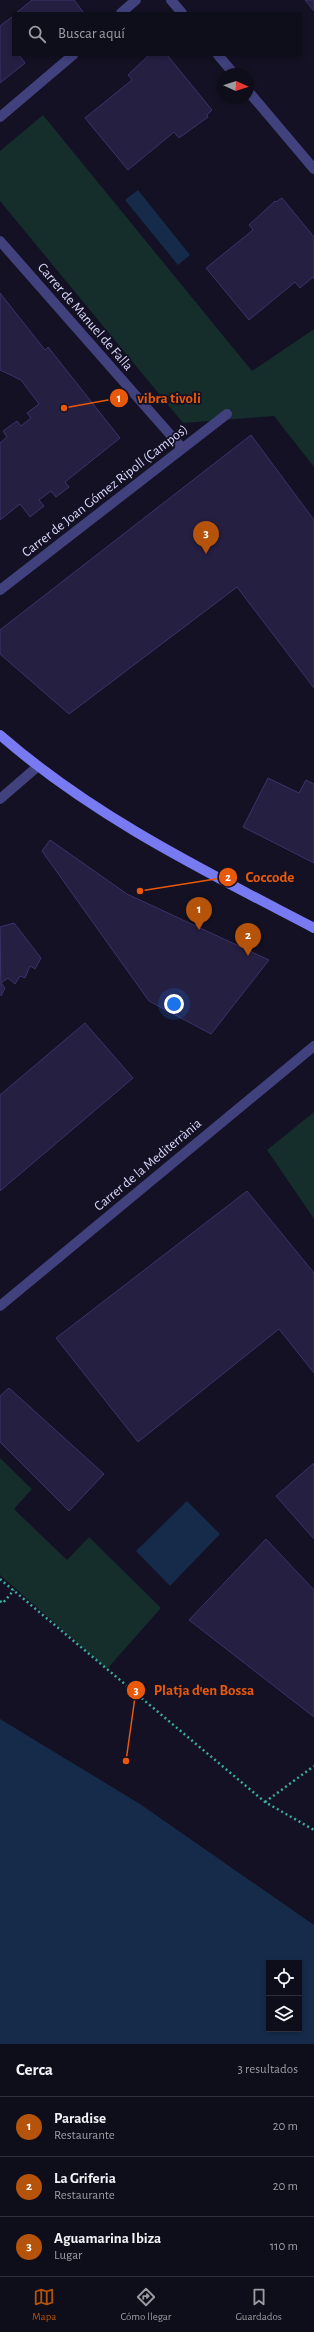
<!DOCTYPE html>
<html lang="es">
<head>
<meta charset="utf-8">
<style>
  body { margin:0; font-family:"Alegreya Sans",sans-serif; background:#171623; color:#f1f3f6 }
  .controls { position:absolute; right:12px; bottom:12px; display:grid; overflow:hidden; border-radius:0px; box-shadow:0 2px 6px #0003 }
  .controls button { width:36px; height:36px; display:grid; place-items:center; padding:0; border:0; border-bottom:1px solid #2e2d39; background:#0e0d1a; color:#f1f3f6; font:20px sans-serif }
  .compass { position:absolute; left:218px; top:68px; width:36px; height:36px; border-radius:50%; background:#0e0d1a; box-shadow:0 2px 6px #0003; rotate:93deg }
  .you { position:absolute; left:174px; top:1004px; width:14px; height:14px; margin:-10px; border:3px solid #fff; border-radius:50%; background:#1a73e8; box-shadow:0 0 0 6px #1a73e833 }
  .badge { display:grid; place-items:center; width:26px; height:26px; border-radius:50%; background:#b45309; color:#fff; font-size:13px; font-weight:700 }
  .pin { position:absolute; translate:-50% -33px; filter:drop-shadow(0 1px 2px #0008) }
  .pin::after { content:''; position:absolute; top:21px; width:14px; height:12px; background:inherit; clip-path:polygon(0 0,100% 0,50% 100%) }
  .list { margin:0; padding:0; list-style:none }
  h2 { display:flex; justify-content:space-between; align-items:center; height:52px; margin:0; padding:0 16px; font-size:17px }
  h2 small { font-size:13px; font-weight:400; color:#9b9ca2 }
  .list li { display:grid; grid-template-columns:26px 1fr auto; gap:12px; align-items:center; box-sizing:border-box; height:60px; padding:0 16px; border-top:1px solid #2e2d39 }
  .list b { display:block; font-size:15px; white-space:nowrap }
  .list p { margin:0; font-size:13px; white-space:nowrap; color:#9b9ca2 }
  .list em { font-size:13px; font-style:normal; color:#9b9ca2 }
  .icon { flex:none; width:22px; height:22px; fill:none; stroke:currentColor; stroke-width:2; stroke-linecap:round; stroke-linejoin:round }
  .map { position:relative; flex:none; width:314px; height:2044px; overflow:hidden }
  .search { position:absolute; background:#0e0d1a; box-shadow:0 2px 6px #0003; left:12px; right:12px; top:12px; height:44px; display:flex; align-items:center; gap:10px; box-sizing:border-box; padding:0 14px; border-radius:0px; color:#9b9ca2; font-size:15px }
  .sheet { height:232px; background:#0e0d1a }
  nav { display:flex; justify-content:space-around; align-items:center; box-sizing:border-box; height:56px; border-top:1px solid #2e2d39; background:#0e0d1a; font-size:11px; color:#9b9ca2 }
  nav a { display:grid; justify-items:center; gap:2px }
  nav .on { color:#b45309 }
  .map>svg:first-child { display:block }
</style>
</head>
<body>
<div class="map">
<svg width="314" height="2044" viewBox="0 0 314 2044">
  <rect width="100%" height="100%" fill="#131123"/>
  <path fill="#152d2b" d="M43,115l209,256 62,-42v138l-40,-51 -91,7 -183,-222v-50z
    M314,1112v107l-47,-69z
    M0,1458l32,31 -18,20 53,51 22,-23 72,71 -54,61 -107,-94z"/>
  <path fill="#152b49" fill-rule="evenodd" d="M138,190l52,65 -12,10 -53,-65z
    M187,1501l33,33 -50,52 -34,-35z
    M0,1719l140,85 174,121v119h-314zM269,1963h30v66h-30z"/>
  <path fill="#251f42" stroke="#3c336c" d="M32,0h42l10,13h-68z
    M305,0h9v11z
    M13,16v39h6l6,8 -25,20v-57z
    M149,55h18l45,55 -5,5 1,2 -29,21 -5,-6 -46,38 -43,-52 47,-38 -4,-5z
    M282,198l32,39v42l-1,-2 -13,11 -5,-6 -46,38 -43,-52 47,-38 -4,-5 26,-24 1,1z
    M0,293l45,57 3,-3 72,91 -55,44 4,5 -13,10 -5,-6 -12,9 5,6 -14,11 -10,-13 -20,16v-77l7,-6 -4,-6 14,-10 4,5 10,-8 -4,-5 12,-9 -18,-24 -21,-10z
    M251,435l63,85v168l-77,-101 -168,127 -69,-60v-24z
    M268,778l31,15 7,-13 8,4v79l-71,-36z
    M50,840l77,54 142,66 -58,74 -62,-33 -107,-150z
    M14,923l27,35 -6,11 -5,-3 -5,12 -5,-2 -5,8 -7,-6 -7,5 4,5 -4,8 -1,-69z
    M85,1023l48,55 -133,113v-96z
    M247,1191l67,82v100l-35,-44 -141,113 -82,-104z
    M9,1388l95,86 -35,37 -69,-69v-46z
    M314,1463v76l-38,-43z
    M266,1539l48,51v127l-125,-97z"/>
  <g fill="none" stroke-linecap="round" stroke-linejoin="round">
    <path stroke="#3caba0" stroke-width="2.5" stroke-dasharray="2 3" stroke-linecap="butt" d="M0,1579l265,223 49,28
      M0,1601l3,2 11,-13
      M265,1802l49,-36"/>
    <path stroke="#41417e" stroke-width="10" d="M171,0l11,13
      M121,13l15,-13
      M218,55l16,19
      M248,91l66,78
      M0,117l73,-62
      M0,241l182,207
      M0,590l227,-176
      M0,799l37,-32
      M0,1306l314,-260"/>
    <path stroke="#787af1" stroke-width="10" d="M0,735c94,82 205,136 314,193"/>
  </g>
  <g text-anchor="middle" dominant-baseline="central" stroke-width="3.5" stroke-linejoin="round" paint-order="stroke">
    <g font-size="14" fill="#dad7fb" stroke="#131123">
      <text transform="translate(85 317) rotate(49)">Carrer de Manuel de Falla</text>
      <text transform="translate(105 491) rotate(-38)">Carrer de Joan Gómez Ripoll (Campos)</text>
      <text transform="translate(148 1165) rotate(-40)">Carrer de la Mediterrània</text>
    </g>
  </g>
  <path fill="none" stroke="#e8590c" stroke-width="1.5" d="M64 408L119 398M140 891L228 877M126 1761L136 1690"/>
  <g fill="#e8590c" stroke="#131123" stroke-width="1.5">
    <circle cx="64" cy="408" r="4"/>
    <circle cx="140" cy="891" r="4"/>
    <circle cx="126" cy="1761" r="4"/>
    <circle cx="119" cy="398" r="10"/>
    <circle cx="228" cy="877" r="10"/>
    <circle cx="136" cy="1690" r="10"/>
  </g>
  <g font-size="12" text-anchor="middle" font-weight="bold" fill="#fff">
    <text x="119" y="402">1</text>
    <text x="228" y="881">2</text>
    <text x="136" y="1694">3</text>
  </g>
  <g font-size="15" text-anchor="middle" font-weight="bold" fill="#e8590c" stroke="#131123" stroke-width="3.5" stroke-linejoin="round" paint-order="stroke">
    <text x="169" y="403">vibra tivoli</text>
    <text x="270" y="882">Coccode</text>
    <text x="204" y="1695">Platja d'en Bossa</text>
  </g>
</svg>
<div class="controls">
<button><svg class="icon" aria-label="locate" viewBox="0 0 24 24"><circle cx="12" cy="12" r="6"/><path d="M12 2v4M12 18v4M2 12h4M18 12h4"/></svg></button>
<button><svg class="icon" aria-label="layers" viewBox="0 0 24 24"><path d="M12 4l9 5-9 5-9-5zM3 14l9 5 9-5"/></svg></button>
</div>
<svg class="compass" viewBox="-18 -18 36 36"><path d="M0-13l5 13h-10z" fill="#e53935"/><path d="M0 13l5-13h-10z" fill="#9b9ca2"/></svg>
<div class="you"></div>
<div class="pin badge" style="left:199px;top:930px">1</div>
<div class="pin badge" style="left:248px;top:956px">2</div>
<div class="pin badge" style="left:206px;top:554px">3</div>
<div class="search"><svg class="icon" aria-label="search" viewBox="0 0 24 24"><circle cx="10" cy="10" r="6"/><path d="M15 15l6 6"/></svg>Buscar aquí</div>
</div>
<section class="sheet">
<h2>Cerca<small>3 resultados</small></h2>
<ul class="list">
<li><span class="badge">1</span><div><b>Paradise</b><p>Restaurante</p></div><em>20 m</em></li>
<li><span class="badge">2</span><div><b>La Griferia</b><p>Restaurante</p></div><em>20 m</em></li>
<li><span class="badge">3</span><div><b>Aguamarina Ibiza</b><p>Lugar</p></div><em>110 m</em></li>
</ul>
</section>
<nav>
<a class="on"><svg class="icon" aria-label="map" viewBox="0 0 24 24"><path d="M3 6l6-2 6 2 6-2v14l-6 2-6-2-6 2zM9 4v14M15 6v14"/></svg>Mapa</a>
<a><svg class="icon" aria-label="directions" viewBox="0 0 24 24"><path d="M12 3l9 9-9 9-9-9zM9 14v-3h6M13 9l2 2-2 2"/></svg>Cómo llegar</a>
<a><svg class="icon" aria-label="saved" viewBox="0 0 24 24"><path d="M7 4h10v16l-5-4-5 4z"/></svg>Guardados</a>
</nav>
</body>
</html>
